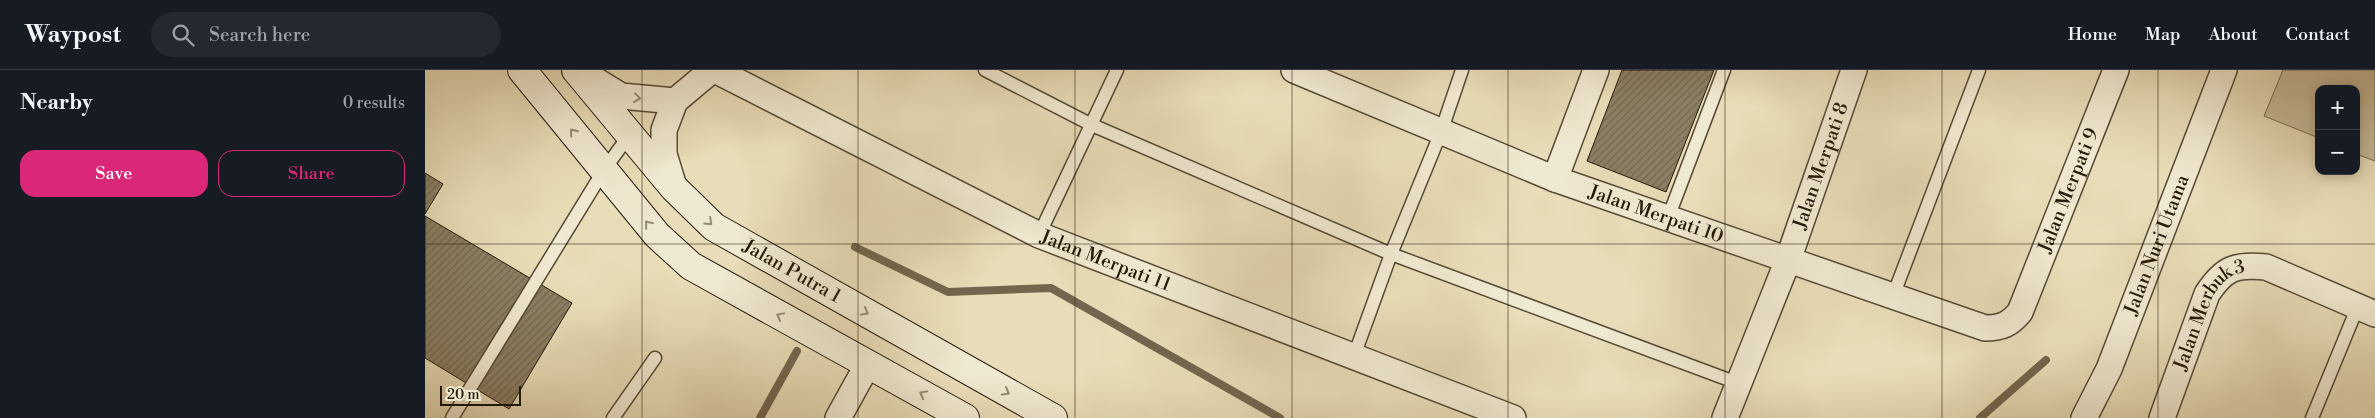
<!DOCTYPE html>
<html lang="en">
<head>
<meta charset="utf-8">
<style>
  body { margin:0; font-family:"Libre Bodoni",serif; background:#242831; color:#f1f3f6 }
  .controls { position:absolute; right:15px; top:15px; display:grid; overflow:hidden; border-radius:10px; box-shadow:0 2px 12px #0003 }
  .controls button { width:45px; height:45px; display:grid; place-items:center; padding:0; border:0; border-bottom:1px solid #363941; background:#171b24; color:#f1f3f6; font:25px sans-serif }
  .scale { position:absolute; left:15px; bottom:12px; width:81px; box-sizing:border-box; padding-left:5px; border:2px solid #25190a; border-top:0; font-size:14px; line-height:18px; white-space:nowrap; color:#25190a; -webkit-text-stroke:4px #f0e9d1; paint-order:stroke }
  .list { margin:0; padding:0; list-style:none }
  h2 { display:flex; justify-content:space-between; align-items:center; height:65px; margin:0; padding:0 20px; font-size:21px }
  h2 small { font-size:16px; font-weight:400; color:#9ea1a6 }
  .actions { display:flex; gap:10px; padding:15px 20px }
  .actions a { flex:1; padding:11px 0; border:1px solid #db2777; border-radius:15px; text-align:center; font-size:18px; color:#db2777 }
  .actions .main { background:#db2777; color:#fff }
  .icon { flex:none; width:28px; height:28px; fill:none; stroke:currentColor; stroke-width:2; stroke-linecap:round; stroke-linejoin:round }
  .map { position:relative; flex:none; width:1950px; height:348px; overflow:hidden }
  header { display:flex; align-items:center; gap:30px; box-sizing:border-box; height:70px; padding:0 25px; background:#171b24; border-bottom:1px solid #363941 }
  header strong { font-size:24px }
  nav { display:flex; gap:28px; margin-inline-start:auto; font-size:18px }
  .search { width:350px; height:45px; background:#242831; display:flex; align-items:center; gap:12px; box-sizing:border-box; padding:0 18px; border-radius:28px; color:#9ea1a6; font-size:19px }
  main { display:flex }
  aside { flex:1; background:#171b24 }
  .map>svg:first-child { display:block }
</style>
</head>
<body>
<header>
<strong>Waypost</strong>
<div class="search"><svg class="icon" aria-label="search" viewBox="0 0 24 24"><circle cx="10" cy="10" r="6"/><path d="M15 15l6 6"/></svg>Search here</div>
<nav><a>Home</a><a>Map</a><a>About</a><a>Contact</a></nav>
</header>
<main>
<aside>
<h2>Nearby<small>0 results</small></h2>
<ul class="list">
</ul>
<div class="actions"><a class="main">Save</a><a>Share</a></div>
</aside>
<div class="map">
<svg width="1950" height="348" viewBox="0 0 1950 348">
  <defs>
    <pattern id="building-hatch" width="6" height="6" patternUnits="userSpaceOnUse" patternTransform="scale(1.25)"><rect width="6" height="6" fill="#8a7f64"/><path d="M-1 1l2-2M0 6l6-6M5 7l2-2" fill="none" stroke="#716751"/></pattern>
  </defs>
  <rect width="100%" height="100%" fill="#e8ddb8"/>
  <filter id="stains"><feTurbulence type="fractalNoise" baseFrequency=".004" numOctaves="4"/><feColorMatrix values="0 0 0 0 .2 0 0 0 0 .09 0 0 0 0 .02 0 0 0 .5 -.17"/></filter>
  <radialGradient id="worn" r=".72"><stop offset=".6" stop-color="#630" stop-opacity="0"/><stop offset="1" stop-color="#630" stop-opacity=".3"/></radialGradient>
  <path fill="#c7bc9a" stroke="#766a52" d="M1858,0h92v91l-19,-7v-65h-37v49l-55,-22z"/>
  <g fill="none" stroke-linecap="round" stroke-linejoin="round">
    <path stroke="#72664f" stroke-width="8" d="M430,177l93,45 103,-4 229,130
      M335,348l37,-67
      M1555,348l66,-58"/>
  </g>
  <path fill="url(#building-hatch)" stroke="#25190a" d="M1197,0h92l-48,122 -79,-31z
    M0,103l18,11 -18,30z
    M0,146l147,87 -63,106 -84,-51z"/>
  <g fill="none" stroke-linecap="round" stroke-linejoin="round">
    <g stroke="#564a36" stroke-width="15">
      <path id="lane" d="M560,0l107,55 299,129 349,130
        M1243,148l56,-148
        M614,165l78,-165
        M1468,226l86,-226
        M929,286l37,-102 50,-122 21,-62
        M27,348l152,-248 26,-36
        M188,348l42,-60
        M1887,348l46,-112"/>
    </g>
    <g stroke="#564a36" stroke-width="28">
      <g id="street">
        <path id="s1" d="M290,0l324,165 474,183"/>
        <path id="s2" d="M869,0l261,109 430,149c17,0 25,-4 35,-16l96,-242"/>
        <path d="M157,2l39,24 54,5"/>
        <path d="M1130,109l41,-109"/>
        <path d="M249,117l-10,-33v-24l11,-29 37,-31"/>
        <path d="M413,348l30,-54"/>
        <path id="s3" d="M1300,348l63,-158 66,-190"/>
        <path id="s4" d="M1659,348l25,-49 115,-299"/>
        <path id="s5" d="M1737,348l45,-124c17,-26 28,-30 59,-27l109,47"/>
      </g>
    </g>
    <g stroke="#25190a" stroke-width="30">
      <g id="secondary">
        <path d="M97,0l135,165 34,31 274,152"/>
        <path id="s6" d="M151,0l98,118 40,39 339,191"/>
      </g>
    </g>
    <use href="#lane" stroke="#f0e9d1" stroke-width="12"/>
    <use href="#street" stroke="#f0e9d1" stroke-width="25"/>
    <use href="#secondary" stroke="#f0e9d1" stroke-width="28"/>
  </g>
  <defs><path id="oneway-chevron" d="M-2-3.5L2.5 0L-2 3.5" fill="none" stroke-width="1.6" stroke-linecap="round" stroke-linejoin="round" transform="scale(1.25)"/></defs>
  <g stroke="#958b77">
    <use href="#oneway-chevron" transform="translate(212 28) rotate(7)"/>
    <use href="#oneway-chevron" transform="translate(148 62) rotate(-129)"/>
    <use href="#oneway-chevron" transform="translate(284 152) rotate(43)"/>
    <use href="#oneway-chevron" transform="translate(223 154) rotate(-129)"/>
    <use href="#oneway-chevron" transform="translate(440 242) rotate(29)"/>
    <use href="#oneway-chevron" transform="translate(355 246) rotate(-151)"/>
    <use href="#oneway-chevron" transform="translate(581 322) rotate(29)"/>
    <use href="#oneway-chevron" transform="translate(498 324) rotate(-151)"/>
  </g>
  <path fill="none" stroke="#25190a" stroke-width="1" stroke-opacity="0.55" d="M217,0v348M433,0v348M650,0v348M867,0v348M1083,0v348M1300,0v348M1517,0v348M1733,0v348M0,174h1950"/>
  <g text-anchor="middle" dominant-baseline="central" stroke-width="4" stroke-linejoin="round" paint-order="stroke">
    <g font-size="19" fill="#25190a" stroke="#f0e9d1">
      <text stroke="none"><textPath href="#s3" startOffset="270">Jalan Merpati 8</textPath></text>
      <text stroke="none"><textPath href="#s2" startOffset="909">Jalan Merpati 9</textPath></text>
      <text stroke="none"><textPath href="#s2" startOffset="390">Jalan Merpati 10</textPath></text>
      <text stroke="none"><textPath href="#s4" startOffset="188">Jalan Nuri Utama</textPath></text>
      <text stroke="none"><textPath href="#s1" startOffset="435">Jalan Merpati 11</textPath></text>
      <text stroke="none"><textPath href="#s6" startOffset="299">Jalan Putra 1</textPath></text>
      <text stroke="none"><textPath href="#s5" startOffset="116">Jalan Merbuk 3</textPath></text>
    </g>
  </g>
  <rect width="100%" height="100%" filter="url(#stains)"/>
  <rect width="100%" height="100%" fill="url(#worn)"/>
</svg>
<div class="controls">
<button>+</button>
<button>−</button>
</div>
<div class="scale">20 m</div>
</div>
</main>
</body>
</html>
